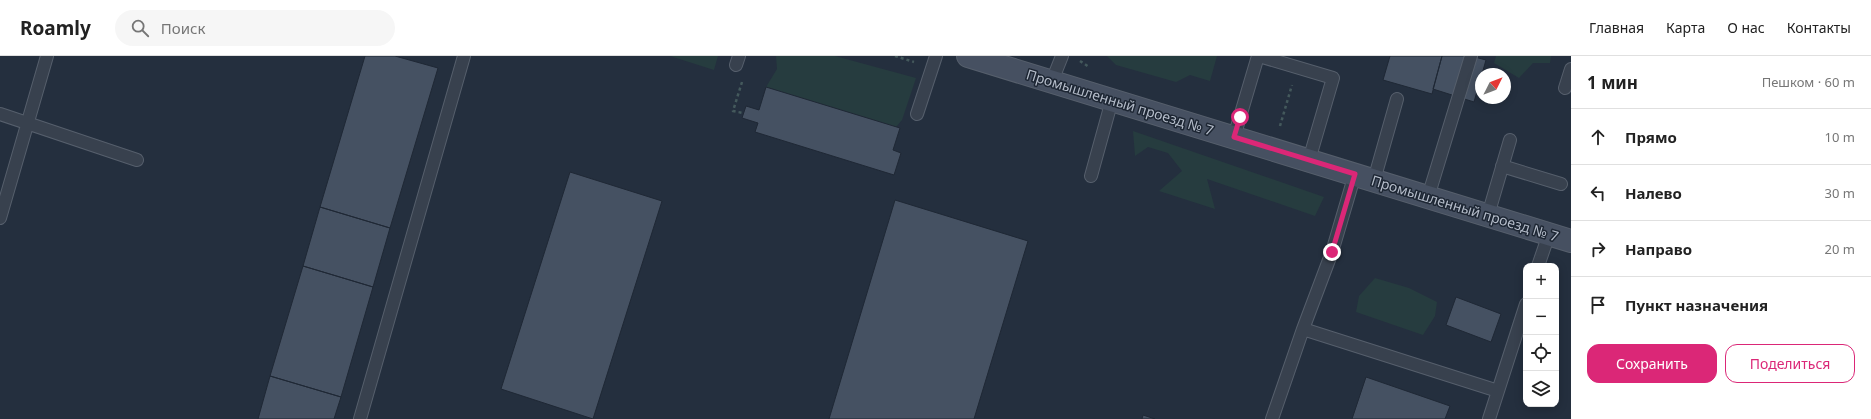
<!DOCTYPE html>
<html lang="ru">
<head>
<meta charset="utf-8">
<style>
  body { margin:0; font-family:"Noto Sans",sans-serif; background:#f6f6f6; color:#222 }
  .controls { position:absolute; right:12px; bottom:12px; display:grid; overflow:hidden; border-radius:8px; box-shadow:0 2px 10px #0003 }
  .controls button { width:36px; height:36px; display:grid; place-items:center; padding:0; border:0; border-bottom:1px solid #e0e0e0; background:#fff; color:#222; font:20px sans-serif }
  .compass { position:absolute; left:1475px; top:12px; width:36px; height:36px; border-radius:50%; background:#fff; box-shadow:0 2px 10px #0003; rotate:48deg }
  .stop { position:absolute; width:12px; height:12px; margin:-9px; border:3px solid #db2777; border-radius:50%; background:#fff }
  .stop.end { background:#db2777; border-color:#fff; box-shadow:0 1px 4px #0008 }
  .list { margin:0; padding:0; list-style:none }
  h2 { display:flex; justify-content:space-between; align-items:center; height:52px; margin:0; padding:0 16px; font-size:17px }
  h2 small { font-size:13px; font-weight:400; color:#767676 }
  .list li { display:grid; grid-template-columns:26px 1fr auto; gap:12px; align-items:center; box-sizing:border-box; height:56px; padding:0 16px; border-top:1px solid #e0e0e0 }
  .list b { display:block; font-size:15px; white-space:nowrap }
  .list em { font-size:13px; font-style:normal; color:#767676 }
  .actions { display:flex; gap:8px; padding:12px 16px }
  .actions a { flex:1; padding:9px 0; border:1px solid #db2777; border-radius:12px; text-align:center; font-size:14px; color:#db2777 }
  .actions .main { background:#db2777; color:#fff }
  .icon { flex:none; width:22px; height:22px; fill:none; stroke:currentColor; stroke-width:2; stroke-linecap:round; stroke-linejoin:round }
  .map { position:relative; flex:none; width:1571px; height:363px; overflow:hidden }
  header { display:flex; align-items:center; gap:24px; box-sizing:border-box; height:56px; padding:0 20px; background:#fff; border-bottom:1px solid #e0e0e0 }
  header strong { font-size:19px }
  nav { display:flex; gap:22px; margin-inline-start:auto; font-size:14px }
  .search { width:280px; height:36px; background:#f6f6f6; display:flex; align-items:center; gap:10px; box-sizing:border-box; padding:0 14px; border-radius:22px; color:#767676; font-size:15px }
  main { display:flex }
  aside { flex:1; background:#fff }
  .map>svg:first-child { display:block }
</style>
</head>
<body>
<header>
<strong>Roamly</strong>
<div class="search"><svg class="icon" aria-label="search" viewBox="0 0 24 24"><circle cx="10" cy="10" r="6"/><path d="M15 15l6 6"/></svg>Поиск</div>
<nav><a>Главная</a><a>Карта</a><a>О нас</a><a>Контакты</a></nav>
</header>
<main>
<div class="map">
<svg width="1571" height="363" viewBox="0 0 1571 363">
  <rect width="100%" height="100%" fill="#242f3e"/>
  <path fill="#263c3f" d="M670,0h48l-4,14z
    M776,0h59l81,22 -14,42 -6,7 -130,-40 11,-18z
    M1107,0h110l-7,25 -20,-6 -14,7 -60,-17z
    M1496,0h55l-1,7h-17l-14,15 -25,-15z
    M1133,75l191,66 -9,19 -108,-37 8,30 -56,-18 23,-20 -14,-18 -20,-6 -13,9z
    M1375,222l34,10 28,14 -2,14 -12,19 -67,-23 3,-16z"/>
  <path fill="#455162" stroke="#1f2835" d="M365,0h30l43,12 -48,160 -70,-21z
    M1390,0h52l-10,38 -49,-14z
    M1442,0h29l15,4 -12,42 -41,-13z
    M766,31l134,41 -7,22 8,3 -7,22 -139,-43 3,-9 -16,-5 4,-12 13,4z
    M570,116l92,29 -69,218 -92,-30z
    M895,144l133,41 -54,178h-145z
    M320,151l70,21 -17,59 -70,-21z
    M303,210l70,21 -32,110 -71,-21z
    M1456,241l45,17 -10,28 -45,-17z
    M270,320l71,21 -7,22h-76z
    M1366,321l84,29 -5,13h-93z
    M1143,359l12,4h-13z"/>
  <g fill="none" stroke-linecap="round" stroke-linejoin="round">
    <g stroke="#565f6c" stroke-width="14">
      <path id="lane" d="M1259,0l74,22 -24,82
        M736,9l3,-9
        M1052,25l10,-25
        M1565,32l6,-19
        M0,58l137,46
        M917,58l19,-58
        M1234,81l24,-81
        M1502,110l59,18
        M1091,120l21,-76
        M1374,124l23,-81
        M1428,141l43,-141
        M1488,159l22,-75
        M0,162l47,-162
        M1538,210l11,-32
        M1303,273l195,62
        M360,363l104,-363
        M1272,363l31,-90 29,-77 23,-78
        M1489,363l37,-115"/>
    </g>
    <g stroke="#565f6c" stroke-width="24">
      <path id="secondary" d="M968,0l603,185"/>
    </g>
    <path stroke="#44595c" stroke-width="2.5" stroke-dasharray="3 3" stroke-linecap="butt" d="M895,0l19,6
      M1080,5l9,6
      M742,26l-9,29 10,2
      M1280,70l12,-41"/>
    <use href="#lane" stroke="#38414e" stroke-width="12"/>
    <use href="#secondary" stroke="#465061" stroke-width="22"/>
  </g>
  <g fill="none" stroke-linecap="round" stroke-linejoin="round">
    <path stroke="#db2777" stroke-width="5" d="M1240,61l-6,20 121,37 -23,78"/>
  </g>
  <g text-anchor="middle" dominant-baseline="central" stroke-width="3" stroke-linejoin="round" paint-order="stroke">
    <g font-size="14" fill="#b4bcc9" stroke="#1d2633">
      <text transform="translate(1120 46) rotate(17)">Промышленный проезд № 7</text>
      <text transform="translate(1465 152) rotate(17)">Промышленный проезд № 7</text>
    </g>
  </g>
</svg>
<div class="controls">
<button>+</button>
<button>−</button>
<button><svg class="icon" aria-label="locate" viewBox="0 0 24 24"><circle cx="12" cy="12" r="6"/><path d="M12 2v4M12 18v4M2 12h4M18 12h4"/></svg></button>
<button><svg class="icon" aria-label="layers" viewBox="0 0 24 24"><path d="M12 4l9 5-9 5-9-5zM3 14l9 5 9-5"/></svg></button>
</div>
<svg class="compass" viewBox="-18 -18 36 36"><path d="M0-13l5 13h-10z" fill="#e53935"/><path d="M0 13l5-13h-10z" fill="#767676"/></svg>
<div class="stop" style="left:1240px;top:61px"></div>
<div class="stop end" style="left:1332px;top:196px"></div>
</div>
<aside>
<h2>1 мин<small>Пешком · 60 m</small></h2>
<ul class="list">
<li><svg class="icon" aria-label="ahead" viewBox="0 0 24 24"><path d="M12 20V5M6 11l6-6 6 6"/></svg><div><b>Прямо</b></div><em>10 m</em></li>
<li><svg class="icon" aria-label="left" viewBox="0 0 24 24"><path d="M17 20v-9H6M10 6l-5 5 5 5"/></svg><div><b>Налево</b></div><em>30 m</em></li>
<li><svg class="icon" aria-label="right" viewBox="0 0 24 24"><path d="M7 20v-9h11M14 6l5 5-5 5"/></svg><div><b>Направо</b></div><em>20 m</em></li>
<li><svg class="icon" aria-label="arrive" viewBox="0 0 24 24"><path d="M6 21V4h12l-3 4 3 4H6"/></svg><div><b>Пункт назначения</b></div></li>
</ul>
<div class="actions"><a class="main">Сохранить</a><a>Поделиться</a></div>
</aside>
</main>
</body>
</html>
